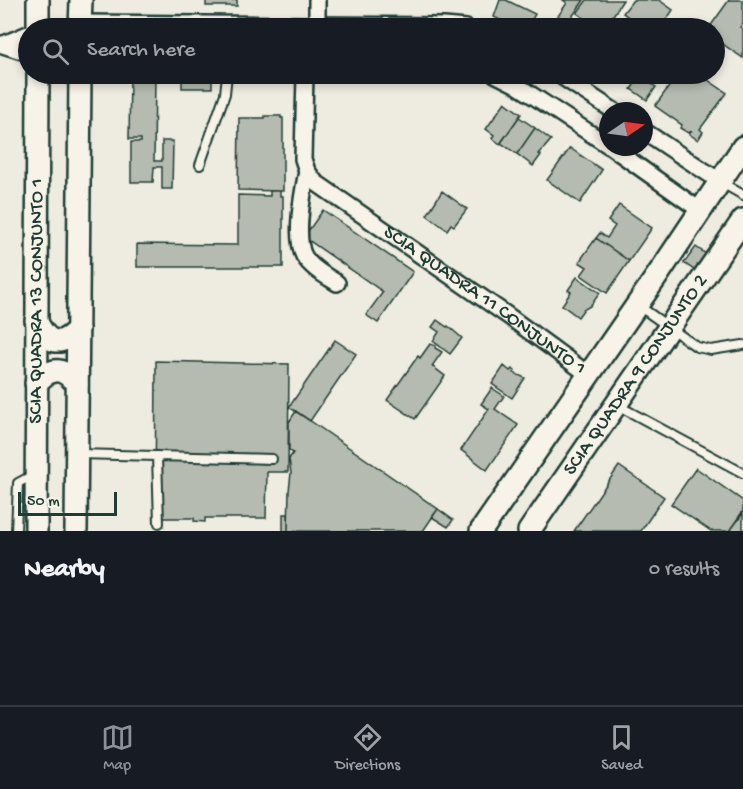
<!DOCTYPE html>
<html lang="en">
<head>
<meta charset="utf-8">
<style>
  body { margin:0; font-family:"Gochi Hand",sans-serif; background:#242831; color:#f1f3f6 }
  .compass { position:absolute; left:599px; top:102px; width:54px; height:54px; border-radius:50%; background:#171b24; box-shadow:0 3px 9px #0003; rotate:77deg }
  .scale { position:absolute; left:18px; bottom:15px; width:99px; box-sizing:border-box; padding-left:6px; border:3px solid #1f3d34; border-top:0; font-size:16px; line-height:21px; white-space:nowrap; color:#1f3d34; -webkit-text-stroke:4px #f7f3e8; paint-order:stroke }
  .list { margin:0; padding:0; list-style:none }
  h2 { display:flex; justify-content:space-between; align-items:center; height:78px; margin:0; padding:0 24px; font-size:26px }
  h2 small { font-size:20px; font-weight:400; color:#9ea1a6 }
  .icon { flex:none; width:33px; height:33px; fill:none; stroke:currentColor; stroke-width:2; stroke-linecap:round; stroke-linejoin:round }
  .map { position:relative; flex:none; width:743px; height:531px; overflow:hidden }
  .search { position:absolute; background:#171b24; box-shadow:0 3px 9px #0003; left:18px; right:18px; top:18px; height:66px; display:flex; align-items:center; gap:15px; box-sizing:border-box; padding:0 21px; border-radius:33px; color:#9ea1a6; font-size:22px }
  .sheet { height:174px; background:#171b24 }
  nav { display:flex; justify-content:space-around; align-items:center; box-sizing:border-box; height:84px; border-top:2px solid #363941; background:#171b24; font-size:16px; color:#9ea1a6 }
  nav a { display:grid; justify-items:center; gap:3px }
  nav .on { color:#8c9099 }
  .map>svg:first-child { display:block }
</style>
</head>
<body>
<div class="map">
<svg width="743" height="531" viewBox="0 0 743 531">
  <rect width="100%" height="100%" fill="#eeece1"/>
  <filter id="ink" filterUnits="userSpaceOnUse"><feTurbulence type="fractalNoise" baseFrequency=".0167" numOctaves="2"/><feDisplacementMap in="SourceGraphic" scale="12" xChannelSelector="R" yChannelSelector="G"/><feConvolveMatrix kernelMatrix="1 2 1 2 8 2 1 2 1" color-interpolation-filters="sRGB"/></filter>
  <g filter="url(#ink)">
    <path fill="#b5bbb0" stroke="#1f3d34" stroke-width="1.5" d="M206,0h31v6h-31z
      M500,0h6l29,14 -8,14h-11l-22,-11z
      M563,0h21l-20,28h-14l17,-25z
      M587,0h36l-18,28h-6l-22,-15z
      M659,0l14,10 -12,18h-30l-4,-3 4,-6 -8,-6 10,-13z
      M729,0h14v23l-3,4 3,2v29l-29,-20v-10h-5z
      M605,74h21l-7,9z
      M642,74l7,3 -2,4 9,6 -9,13 -16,-11z
      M678,74h25l3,2 -1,2 22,15 -27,36 3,3 -5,8 -9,-6 3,-3 -4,2 -8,-5 2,-3 -27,-19z
      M130,76h25l-1,85h8v-20h11l-1,48h-10v-22h-8l-1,15h-22v-40h10v-3h-12z
      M182,78h30v10h-30z
      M505,102l16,12 -21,30 -8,-6 2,-3 -8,-6z
      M265,116h16v2h2v73l-45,-1 1,-72h26z
      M519,117l16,11 -18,26 -16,-11z
      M535,128l16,12 -12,14 2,1 -8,11 -16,-12z
      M570,148l32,22 -22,33 -33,-23z
      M270,191h10v5h3v71h-146v-23l101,1v-50l32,1z
      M442,191l25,18 -13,17 -3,-2 -4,6 -20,-15z
      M619,205l33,23 -23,33 -33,-23 4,-5 7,5 8,-12 -7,-5z
      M323,210l90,62 -35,51 -12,-8 17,-23 -79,-55z
      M596,238l33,23 -22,32 -26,-18 6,-8 -8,-5z
      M696,247l10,7 -12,16 -10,-7z
      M577,277l23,16 -10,13 -7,4 -5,7 -16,-12 9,-13 -3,-2z
      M437,320l10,7 1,-1 14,12 -12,16 -17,-13 6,-9 -7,-5z
      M335,340l21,14 -46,67 -21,-14z
      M430,344l6,2 -1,2 7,4 -10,14 13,10 -30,43 -28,-19 31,-44 2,2z
      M156,361l133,3 -1,108h-21l-1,46h-61v4l-11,-1v-3h-39z
      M504,366l6,5 2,-2 3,2 -1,2 11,5 -13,20 -20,-14z
      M492,388l12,8 -9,13 23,16 -31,45 -26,-20 28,-41 -8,-5z
      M296,411l142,98 -15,22h-135l1,-40 2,-18 -2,-14 4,-6 -4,-3v-28z
      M619,466l45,31 -23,34h-67z
      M696,468l47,33v10l-14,20h-18l-40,-27z
      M438,509l15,11 -5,7 -16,-10z
      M743,513v18h-13z
      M283,514h5v17h-5z"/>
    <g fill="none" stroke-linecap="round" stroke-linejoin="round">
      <g stroke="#1f3d34" stroke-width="12">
        <path id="lane" d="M200,165l25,-71 2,-20
          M722,183l21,12
          M639,306l58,41 14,3 32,-5
          M617,405l126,68
          M78,454l194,5
          M157,456l2,67
          M16,531l2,-48 17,-9"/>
      </g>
      <g stroke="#1f3d34" stroke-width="20">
        <g id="street">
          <path d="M80,23l364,3 22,2"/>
          <path d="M317,24v-24"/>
          <path d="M0,44l28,9"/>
          <path d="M4,44l24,-10"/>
          <path id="s1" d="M305,74l-2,85 4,12 8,11 192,133 82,60"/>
          <path d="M495,74l20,10 93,61"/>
          <path d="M558,74l56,37"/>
          <path d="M644,131l77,51"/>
          <path d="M611,147l90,64"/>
          <path d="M307,171c-4,21 -13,66 -3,85 7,12 22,20 33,27"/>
        </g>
      </g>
      <g stroke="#1f3d34" stroke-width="26">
        <g id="secondary">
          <path d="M38,0v28"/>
          <path d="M80,28l1,-28"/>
          <path d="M36,320c11,23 23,29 42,9"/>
          <path d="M36,383c17,-17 26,-16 41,1"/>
          <path id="s2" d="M36,531l2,-457"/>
          <path d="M76,531l4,-457"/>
          <path d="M481,531l176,-255 86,-129"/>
          <path id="s3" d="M529,531l214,-311"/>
        </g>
      </g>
      <use href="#lane" stroke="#f7f3e8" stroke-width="8"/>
      <use href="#street" stroke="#f7f3e8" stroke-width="15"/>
      <use href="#secondary" stroke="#f7f3e8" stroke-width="21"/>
    </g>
  </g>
  <g text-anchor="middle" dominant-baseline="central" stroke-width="4.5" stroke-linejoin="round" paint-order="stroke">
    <g font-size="20" fill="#1f3d34" stroke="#f7f3e8">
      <text stroke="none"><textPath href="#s1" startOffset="318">SCIA QUADRA 11 CONJUNTO 1</textPath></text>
      <text stroke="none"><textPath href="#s2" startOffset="230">SCIA QUADRA 13 CONJUNTO 1</textPath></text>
      <text stroke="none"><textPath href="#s3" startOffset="189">SCIA QUADRA 9 CONJUNTO 2</textPath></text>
    </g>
  </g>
</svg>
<svg class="compass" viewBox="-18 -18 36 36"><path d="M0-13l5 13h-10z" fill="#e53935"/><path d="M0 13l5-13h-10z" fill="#9ea1a6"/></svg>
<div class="scale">50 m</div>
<div class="search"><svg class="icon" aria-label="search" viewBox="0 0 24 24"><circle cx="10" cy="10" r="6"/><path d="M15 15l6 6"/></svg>Search here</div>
</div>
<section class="sheet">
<h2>Nearby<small>0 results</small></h2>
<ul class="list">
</ul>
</section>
<nav>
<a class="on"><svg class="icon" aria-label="map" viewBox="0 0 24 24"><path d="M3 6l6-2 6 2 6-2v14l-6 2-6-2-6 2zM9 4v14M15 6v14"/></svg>Map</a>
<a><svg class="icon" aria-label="directions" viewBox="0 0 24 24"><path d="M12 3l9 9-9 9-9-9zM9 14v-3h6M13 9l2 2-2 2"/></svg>Directions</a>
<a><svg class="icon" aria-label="saved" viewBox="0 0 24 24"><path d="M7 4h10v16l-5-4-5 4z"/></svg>Saved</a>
</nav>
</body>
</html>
